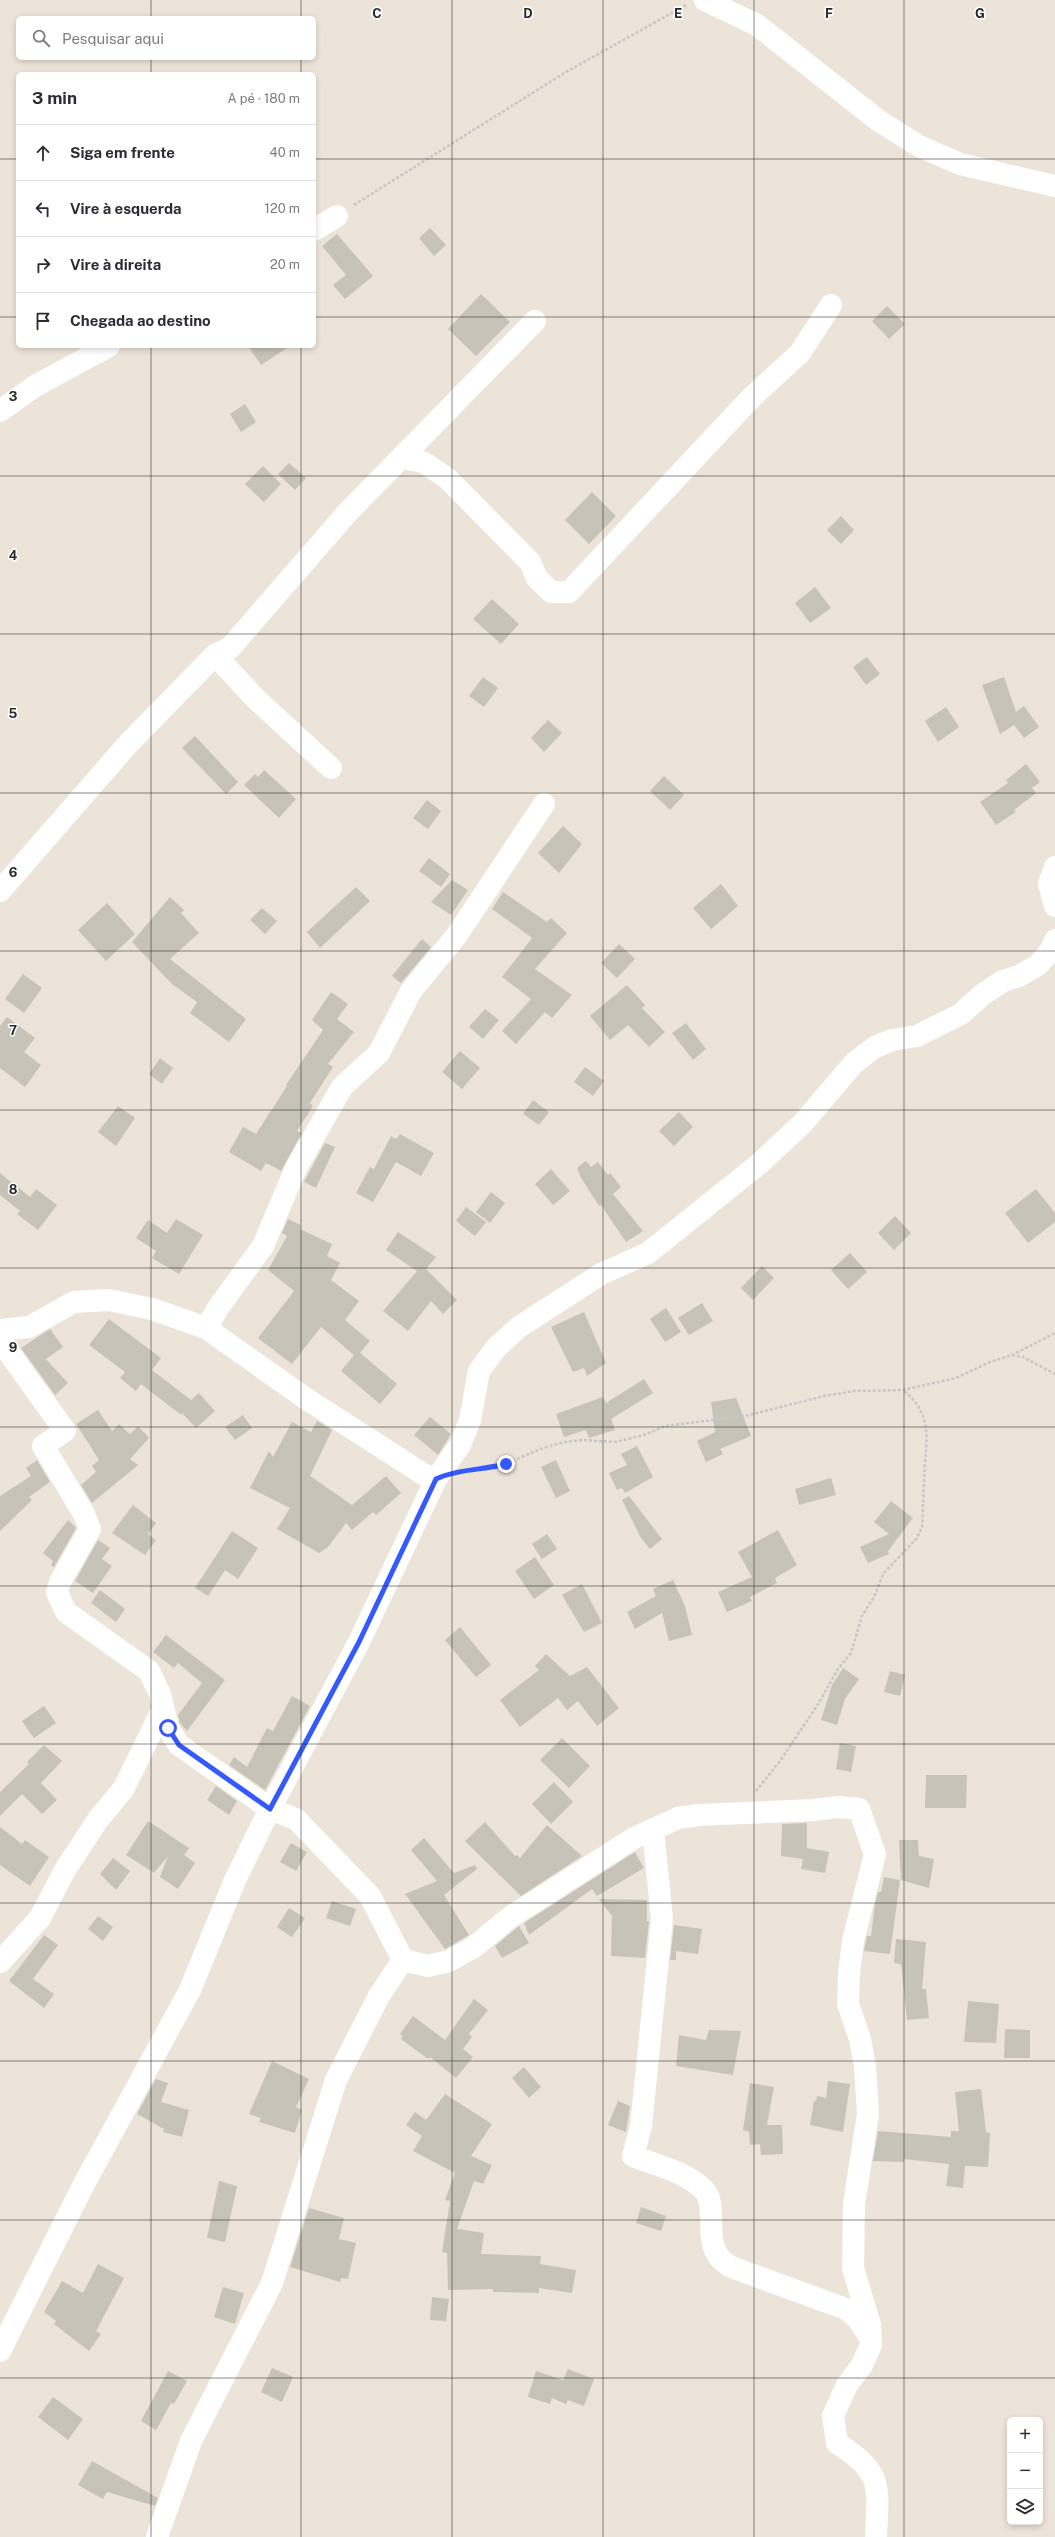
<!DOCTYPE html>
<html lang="pt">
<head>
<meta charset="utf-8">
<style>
  body { margin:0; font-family:"Public Sans",sans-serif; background:#f2f2f3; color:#2b2b33 }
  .controls { position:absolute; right:12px; bottom:12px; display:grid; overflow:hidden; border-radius:6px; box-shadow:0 2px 6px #0003 }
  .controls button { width:36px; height:36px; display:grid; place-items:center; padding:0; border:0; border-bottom:1px solid #e1e1e2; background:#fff; color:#2b2b33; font:20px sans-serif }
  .stop { position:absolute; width:12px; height:12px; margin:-9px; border:3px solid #345aff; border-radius:50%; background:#fff }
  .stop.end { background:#345aff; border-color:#fff; box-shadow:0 1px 4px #0008 }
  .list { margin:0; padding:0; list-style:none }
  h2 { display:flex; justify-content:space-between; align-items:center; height:52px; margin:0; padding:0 16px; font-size:17px }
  h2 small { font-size:13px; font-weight:400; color:#7c7c81 }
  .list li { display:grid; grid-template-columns:26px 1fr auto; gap:12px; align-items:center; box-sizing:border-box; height:56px; padding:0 16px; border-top:1px solid #e1e1e2 }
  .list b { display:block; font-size:15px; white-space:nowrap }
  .list em { font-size:13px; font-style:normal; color:#7c7c81 }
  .icon { flex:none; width:22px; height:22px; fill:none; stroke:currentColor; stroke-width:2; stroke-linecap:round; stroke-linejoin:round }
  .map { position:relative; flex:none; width:1055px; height:2537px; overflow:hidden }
  .search { position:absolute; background:#fff; box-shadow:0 2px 6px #0003; left:16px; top:16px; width:300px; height:44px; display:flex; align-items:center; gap:10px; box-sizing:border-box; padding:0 14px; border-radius:6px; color:#7c7c81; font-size:15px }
  .panel { position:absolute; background:#fff; box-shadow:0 2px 6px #0003; left:16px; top:72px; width:300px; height:276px; border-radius:6px }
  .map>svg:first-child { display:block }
</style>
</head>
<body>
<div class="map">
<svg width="1055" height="2537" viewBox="0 0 1055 2537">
  <rect width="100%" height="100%" fill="#ede4d9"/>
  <path fill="#c7c3b8" d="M430,228l16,17 -12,11 -15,-18z
    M337,234l36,42 -28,23 -12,-14 13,-10 -24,-29z
    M481,294l29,28 -34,34 -28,-27z
    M887,306l18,18 -16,15 -17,-18z
    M248,346h42l-29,19z
    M245,404l11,18 -15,10 -11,-18z
    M289,463l17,15 -11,12 -17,-16z
    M263,466l18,18 -17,18 -19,-18z
    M592,492l24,24 -27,28 -24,-24z
    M841,516l13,14 -13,14 -14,-14z
    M815,587l16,21 -21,15 -15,-20z
    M492,599l27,25 -18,20 -28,-25z
    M867,657l13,17 -14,11 -13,-18z
    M483,677l15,11 -14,19 -15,-11z
    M1004,677l12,35 8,-6 15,21 -15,11 -10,-13 -14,9 -18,-49z
    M946,707l13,20 -21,15 -13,-21z
    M548,720l14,13 -18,19 -13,-14z
    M195,736l43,46 -12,12 -44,-46z
    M1026,764l14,18 -8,6 4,5 -22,17 2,2 -20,13 -16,-23 28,-19 -2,-3z
    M264,770l32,29 -17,19 -35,-33 11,-11 3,3z
    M664,776l20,19 -14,15 -20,-19z
    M427,800l14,11 -13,18 -15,-11z
    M563,826l19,18 -23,29 -21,-20z
    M429,858l21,16 -9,13 -22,-16z
    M452,880l16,10 -17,25 -20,-13z
    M721,884l17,22 -27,23 -18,-21z
    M356,887l14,14 -50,47 -13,-16z
    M503,892l44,30 4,-4 16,15 -32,36 37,26 -20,23 -7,-6 -29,32 -14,-13 29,-32 -29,-22 30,-39 -40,-29z
    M170,897l14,13 -3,3 18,20 -29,26 76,60 -17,23 -39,-29 7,-11 -25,-18 -40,-42z
    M107,903l28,31 -29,27 -28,-31z
    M262,908l15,13 -12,13 -15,-14z
    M422,939l9,8 -30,36 -9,-7z
    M619,944l16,15 -18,19 -16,-15z
    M23,974l19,14 -18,25 -19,-14z
    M627,985l18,20 -3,3 23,24 -16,15 -21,-22 -18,15 -20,-24z
    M331,992l17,12 -11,15 17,13 -26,32 5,3 -23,36 3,3 -16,25 5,2 -21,38 -15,-8 -5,8 -32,-19 14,-25 13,7 31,-48 -1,-1 37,-55 -11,-10z
    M485,1009l14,11 -16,19 -14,-12z
    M7,1017l28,21 -11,14 17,13 -16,22 -25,-19v-42z
    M686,1023l20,26 -13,11 -21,-27z
    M460,1051l20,17 -18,21 -20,-17z
    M160,1058l13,10 -11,16 -13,-10z
    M585,1067l19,14 -11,15 -19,-14z
    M533,1100l16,12 -10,13 -16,-11z
    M118,1106l17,12 -19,28 -18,-14z
    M679,1112l14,15 -19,19 -15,-15z
    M400,1134l34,19 -13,23 -25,-14 -23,40 -17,-9 14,-26 4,2 17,-33 5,3z
    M325,1143l10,4 -19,41 -12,-6z
    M586,1161l5,6 7,-5 10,13 2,-2 11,14 -8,7 30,37 -17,11 -25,-37 -2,1 -19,-30 -3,-8z
    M551,1169l19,22 -17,14 -18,-21z
    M0,1173l30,24 6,-8 21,16 -19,25 -21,-16 3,-3 -20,-16z
    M1036,1189l19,24v9l-27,21 -23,-30z
    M491,1192l14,11 -15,20 -14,-11z
    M466,1207l20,15 -11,14 -19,-15z
    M895,1216l16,17 -17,17 -16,-17z
    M176,1219l27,16 -24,39 -27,-16 4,-7 -20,-13 12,-18 19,13z
    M288,1219l13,6 -1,4 32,15 -5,12 13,7 -9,17 28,21 -14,19 25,21 -10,12 37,31 -17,20 -39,-33 13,-16 -33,-28 -29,37 -34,-26 36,-47 -26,-21 19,-34 -5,-3z
    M398,1232l38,25 -10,12 31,31 -14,14 -12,-13 -23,30 -25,-20 34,-40 -31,-21z
    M850,1253l17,19 -19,17 -17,-19z
    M762,1266l12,12 -21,22 -12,-12z
    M702,1303l11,18 -24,14 -11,-17z
    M666,1308l15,24 -16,10 -15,-23z
    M584,1312l22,51 -19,13 -3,-8 -11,4 -22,-45z
    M109,1319l52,39 -9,12 39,30 8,-7 16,18 -19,17 -14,-15 -1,2 -40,-31 -5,7 -16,-13 5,-6 -36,-27z
    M50,1329l13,18 -17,12 22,24 -13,12 -34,-47z
    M644,1379l9,14 -42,26 4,11 -26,8 -3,-8 -22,7 -8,-23 47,-17 3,6z
    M736,1398l15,38 -31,13 3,5 -17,8 -9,-21 18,-9 -4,-30z
    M98,1410l14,21 7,-7 11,10 8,-8 11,12 -19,21 8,6 -46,38 -11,-18 15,-13 -4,-6 7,-6 -23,-36z
    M243,1415l9,13 -17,12 -10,-13z
    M430,1417l21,17 -13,21 -24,-20z
    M317,1421l15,9 -22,46 42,29 34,-29 15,17 -25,22 -3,-3 -21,18 -6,-7 -18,24 -9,6 -42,-24 13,-21 -40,-20 19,-37 4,6 19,-35 19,10z
    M637,1446l16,31 -28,16 -3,-5 -5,2 -8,-17 18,-8 -6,-11z
    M37,1460l13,22 -21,15 3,3 -32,31v-35l31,-20 -5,-8z
    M556,1460l14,31 -14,7 -15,-31z
    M831,1478l5,17 -37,10 -4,-16z
    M629,1496l33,43 -12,10 -9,-11 -19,-38z
    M891,1501l22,17 -25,33 1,3 -21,9 -8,-16 29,-13 -15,-12z
    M133,1505l23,18 -8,11 8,6 -11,15 -33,-22z
    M68,1520l8,8 -22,39 -3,-2 2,-4 -10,-8z
    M778,1530l19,35 -22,13 2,5 -27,14 2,4 -25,11 -9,-20 34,-15 -14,-25z
    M232,1531l26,17 -20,31 -13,-9 -17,26 -13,-8z
    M547,1534l10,15 -15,10 -10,-15z
    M98,1540l12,8 -8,11 10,7 -19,27 -18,-12z
    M535,1557l19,28 -20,14 -19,-28z
    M673,1580l12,26 7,29 -23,6 -7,-28 -27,16 -8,-17 29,-16 -3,-7z
    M582,1584l20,39 -18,9 -22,-37z
    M100,1590l25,19 -9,13 -25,-19z
    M460,1627l31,38 -15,12 -31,-37z
    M166,1635l59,45 -38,51 -7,-8 -2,-8 24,-32 -24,-20 -4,5 -21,-16z
    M546,1654l24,22 17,-9 32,41 -22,18 -19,-25 -11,9 -9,-12 -38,29 -20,-27 39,-30 -4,-4z
    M843,1668l16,11 -14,20 -8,26 -16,-5 11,-35z
    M890,1671l15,4 -5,21 -16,-4z
    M292,1696l18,10 -45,84 -36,-25 5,-8 13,10 20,-39 6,3z
    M44,1706l12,17 -22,15 -12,-17z
    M562,1738l28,28 -21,22 -29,-28z
    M840,1743l16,3 -5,26 -15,-3z
    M44,1745l18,16 -21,22 16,17 -15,14 -20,-20 -22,22v-24l29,-28 -2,-2z
    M926,1775h41l-1,33h-41z
    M554,1782l19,20 -22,22 -19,-20z
    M216,1786l21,15 -8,14 -22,-15z
    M148,1821l41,27 -5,7 11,8 -17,26 -18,-12 8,-21 -14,17 -28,-18z
    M485,1822l30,34 2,-1 3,3 27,-33 35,31 -61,40 -56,-55z
    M807,1823v25l22,4 -4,21 -24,-4 2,-10 -22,-3 1,-32z
    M0,1827l22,17 3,-4 24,17 -19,29 -30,-21z
    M424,1838l30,35 21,-8 2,4 -33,26 25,40 -24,14 -40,-55 32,-13 -26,-31z
    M899,1840h19l1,16 15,3 -5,29 -28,-8z
    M291,1843l16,9 -11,19 -16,-9z
    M635,1852l9,16 -47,28 -5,-7 -63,46 -5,-12z
    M113,1858l17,13 -14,19 -16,-16z
    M884,1877l16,3 -10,74 -26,-3 3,-15h4l4,-32 3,-12h3z
    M599,1899l48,1v21h2l-4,37 -34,-2 1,-40z
    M332,1901l24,8 -6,17 -24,-8z
    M289,1908l16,10 -13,19 -15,-10z
    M98,1916l15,11 -10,14 -15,-12z
    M674,1925l28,4 -4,25 -22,-3v9h-6z
    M519,1926l10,17 -27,15 -7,-12z
    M44,1935l14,10 -25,34 21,15 -10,14 -35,-27z
    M896,1939l30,3 -4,47h4l3,29 -22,2 -6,-56 -7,-1z
    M474,1999l14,11 -19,24 3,3 -9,12 10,8 -17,21 -26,-21 -2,2 -27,-20 2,-3 -3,-2 13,-18 32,24z
    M968,2001l31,3 -3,39 -32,-1z
    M1005,2029l25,1v28h-26z
    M709,2030l32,1 -8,44 -57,-9 3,-31 27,5z
    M272,2061l37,18 -13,28 6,3 -7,23 -36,-11 2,-4 -12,-4z
    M524,2067l17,20 -12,11 -17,-20z
    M156,2079l12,4 -7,19 28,8 -7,27 -19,-5 1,-3 -27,-15z
    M828,2081l22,3 -7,48 -33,-7 4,-24h2l1,-5 9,2z
    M750,2083l24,4 -7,38h15l1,29 -22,1 -1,-11 -10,1 -1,-13 -6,-2z
    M981,2089l5,43 4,1 -2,34 -23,-1 -2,22 -17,-2 3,-22 -45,-5v3l-31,-1 5,-30 73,6v-6h8l-4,-39z
    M445,2094l47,30 -21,32 21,9 -9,19 -9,-3 -17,48 27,4 -3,21 60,2 -1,8 36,6 -4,23 -33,-5v5l-46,-1v-3l-45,1 -1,-37 -5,-1 8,-51 -5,-1 10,-27 -42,-22 9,-15 -16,-11 9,-13 11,8z
    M618,2101l12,5 -4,26 -18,-7z
    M219,2181l18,5 -12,56 -18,-4z
    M641,2207l25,9 -5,15 -25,-8z
    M309,2208l35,10 -5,21 17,4 -8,36 -7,-1 -1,4 -50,-15z
    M98,2264l26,14 -28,53 5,3 -12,17 -35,-27 2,-3 -12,-9 18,-31 21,12z
    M223,2287l21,6 -9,31 -21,-7z
    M432,2297l17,2 -3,22 -16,-1z
    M272,2368l21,9 -11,25 -21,-10z
    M568,2369l26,10 -10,27 -16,-6 -2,4 -14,-6 -2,6 -22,-7 8,-26 27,9z
    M168,2371l19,10 -13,23 -3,-1 -15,27 -15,-9z
    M53,2397l30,22 -15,21 -30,-23z
    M92,2461l66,37 -3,8 -48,-14 -4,7 -25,-14z"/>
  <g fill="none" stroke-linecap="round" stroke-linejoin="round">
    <path stroke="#c7c7c7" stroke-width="2.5" stroke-dasharray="3 2" stroke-linecap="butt" d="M354,205l212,-133 120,-67
      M1012,1355l11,2 32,17
      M469,1470h14l23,-6 34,-15 24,-7 19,-2 32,2 29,-7 21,-9 80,-10 79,-20 30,-5 49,-1 53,-12 34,-16 22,-7 43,-22
      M756,1791l24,-30 37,-55 21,-37 13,-16 11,-37 12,-19 9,-23 34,-36 5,-11c1,-22 2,-44 3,-65 3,-30 4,-51 -22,-72"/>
    <path stroke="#fff" stroke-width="22" d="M705,0l52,25 122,96 40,25 41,18 95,22
      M314,230l23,-14
      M0,411l35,-25 74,-40
      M402,458l21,4 25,17 82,83 7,16 14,14h18l183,-195 48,-44 31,-48
      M215,655l41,44 75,69
      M1055,867l-6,17 6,22
      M0,891l128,-147 87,-89 15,-7 118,-136 187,-191
      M206,1328l12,-20 45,-62 33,-78 46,-81 37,-34 32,-62 46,-56 87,-131
      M0,1330l29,-3 45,-25 35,-2 43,9 54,19 99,70 118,76 13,5
      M0,1340l65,91 -22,15 41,68 6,15 -30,53 -3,10 9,20 83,59 11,23 8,34 11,17 91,64 26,10 74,77 33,64
      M653,1830l9,89 -21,207 -8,30c22,9 54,16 71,34 14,14 0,49 15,67 3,4 8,7 12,10l115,42 11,9 12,18
      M403,1960l25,6 21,-5 25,-14 35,-29 125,-80 44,-20 20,-3 116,-5 25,-3 20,2 16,45 -22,87 -4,32 -1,31 12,35 5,27 3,48 -14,90 -1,64 17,57 1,20 -9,20 -15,20 -14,31 4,27c47,30 41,43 39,94
      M0,1962l40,-44 25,-48 32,-49 27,-33 39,-80
      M0,2351l84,-167 106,-194 45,-110 35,-71 89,-167 77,-163 24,-34 10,-25 9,-49 17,-23 23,-21 82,-53 47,-21 111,-89 44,-41 51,-60 21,-16 17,-7 25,-4 44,-22 21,-19 21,-14 16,-5 19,-11 13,-15 4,-10
      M157,2537l34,-96 81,-158 64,-203 43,-84 24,-36"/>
  </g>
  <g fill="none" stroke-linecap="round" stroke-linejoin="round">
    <path stroke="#345aff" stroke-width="5" d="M168,1728l11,17 91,64 89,-167 77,-163c22,-10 47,-9 70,-15"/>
  </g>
  <path fill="none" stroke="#292929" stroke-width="1" stroke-opacity="0.55" d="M151,0v18M301,0v18M452,0v2537M603,0v2537M754,0v2537M904,0v2537M151,58v16M301,58v16M0,159h18M314,159h741M0,317h18M314,317h741M151,346v2191M301,346v2191M0,476h1055M0,634h1055M0,793h1055M0,951h1055M0,1110h1055M0,1268h1055M0,1427h1055M0,1586h1055M0,1744h1055M0,1903h1055M0,2061h1055M0,2220h1055M0,2378h1055"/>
  <g font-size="13" text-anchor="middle" font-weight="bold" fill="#292929" stroke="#fff" stroke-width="3" stroke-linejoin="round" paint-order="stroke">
    <text x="377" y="18">C</text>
    <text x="528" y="18">D</text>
    <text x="678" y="18">E</text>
    <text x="829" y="18">F</text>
    <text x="980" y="18">G</text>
    <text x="13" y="401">3</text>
    <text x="13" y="560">4</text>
    <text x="13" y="718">5</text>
    <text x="13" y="877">6</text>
    <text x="13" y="1035">7</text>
    <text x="13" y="1194">8</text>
    <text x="13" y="1352">9</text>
  </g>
</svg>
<div class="controls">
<button>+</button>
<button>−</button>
<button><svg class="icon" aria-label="layers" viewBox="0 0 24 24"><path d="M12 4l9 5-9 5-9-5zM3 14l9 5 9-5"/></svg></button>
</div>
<div class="stop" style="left:168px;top:1728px"></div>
<div class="stop end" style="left:506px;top:1464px"></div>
<div class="search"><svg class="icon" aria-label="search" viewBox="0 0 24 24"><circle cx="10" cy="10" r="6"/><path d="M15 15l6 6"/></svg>Pesquisar aqui</div>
<section class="panel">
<h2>3 min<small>A pé · 180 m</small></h2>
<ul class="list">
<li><svg class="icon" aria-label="ahead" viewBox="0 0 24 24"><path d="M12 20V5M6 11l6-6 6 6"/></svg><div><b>Siga em frente</b></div><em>40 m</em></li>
<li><svg class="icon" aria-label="left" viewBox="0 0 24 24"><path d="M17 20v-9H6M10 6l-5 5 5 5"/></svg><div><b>Vire à esquerda</b></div><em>120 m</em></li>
<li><svg class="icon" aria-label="right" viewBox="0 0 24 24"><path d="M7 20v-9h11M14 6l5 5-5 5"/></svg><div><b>Vire à direita</b></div><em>20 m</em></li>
<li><svg class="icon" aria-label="arrive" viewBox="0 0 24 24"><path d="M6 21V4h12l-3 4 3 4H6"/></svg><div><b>Chegada ao destino</b></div></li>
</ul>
</section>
</div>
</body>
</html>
